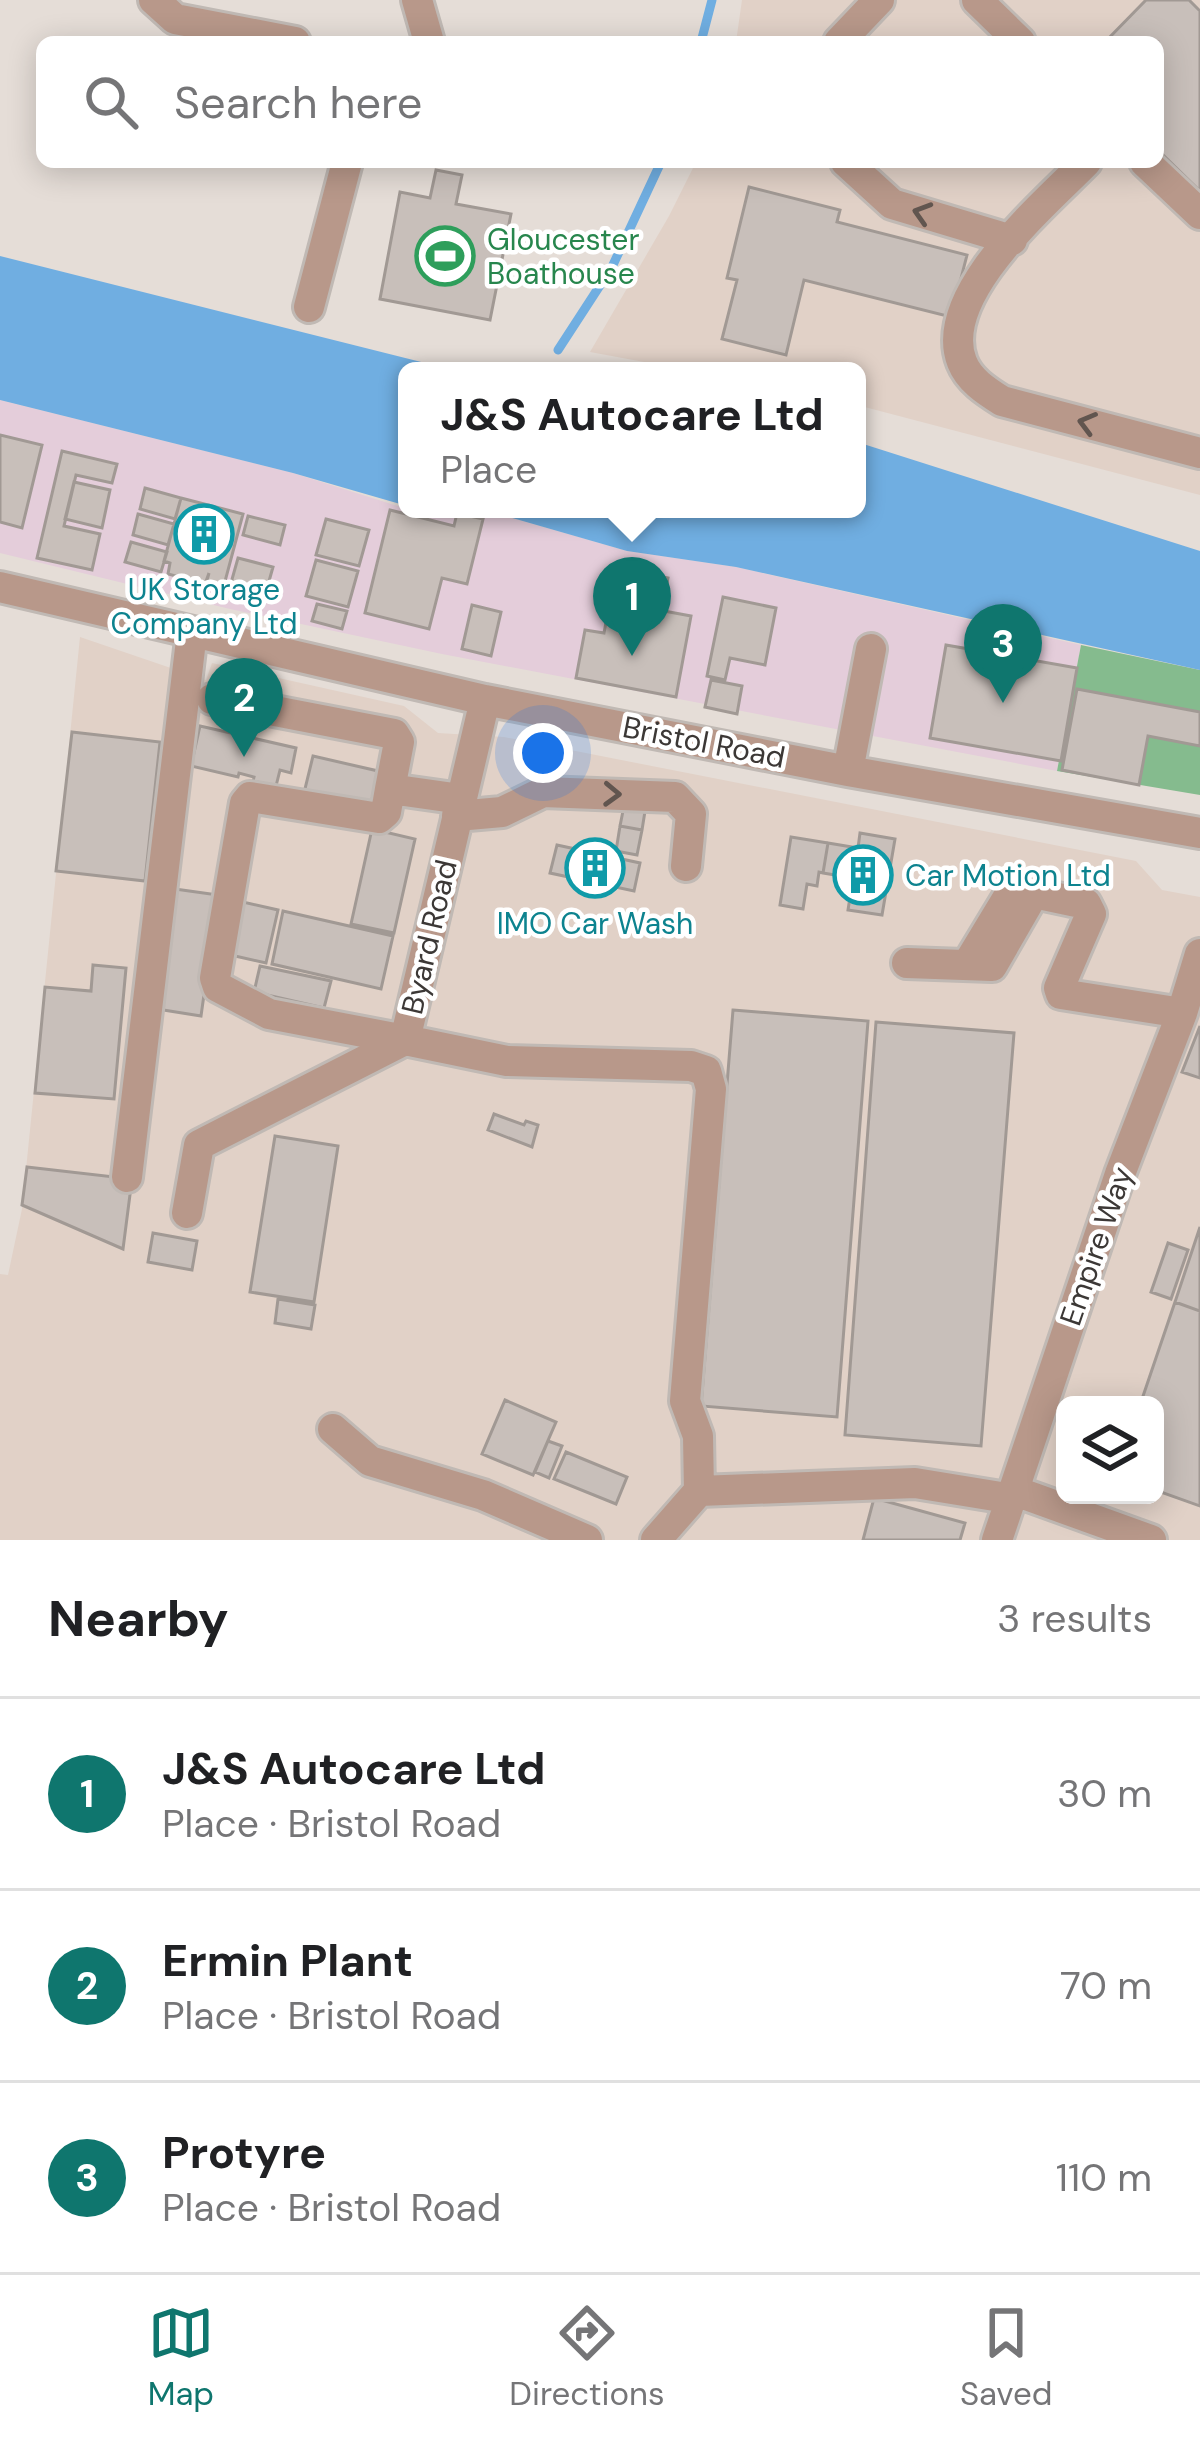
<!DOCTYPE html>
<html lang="en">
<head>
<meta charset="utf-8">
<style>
  body { margin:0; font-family:"DM Sans",sans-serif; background:#f6f6f6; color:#202124 }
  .controls { position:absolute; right:36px; bottom:36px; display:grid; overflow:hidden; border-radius:18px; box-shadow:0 6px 30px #0003 }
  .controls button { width:108px; height:108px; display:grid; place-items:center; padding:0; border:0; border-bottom:3px solid #e0e0e0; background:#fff; color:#202124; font:60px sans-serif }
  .you { position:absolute; left:543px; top:753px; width:42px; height:42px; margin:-30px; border:9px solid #fff; border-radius:50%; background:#1a73e8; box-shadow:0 0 0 18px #1a73e833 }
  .badge { display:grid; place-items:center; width:78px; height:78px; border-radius:50%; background:#0f766e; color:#fff; font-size:39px; font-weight:700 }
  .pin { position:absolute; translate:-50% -99px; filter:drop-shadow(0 3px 6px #0008) }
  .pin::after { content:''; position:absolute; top:63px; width:42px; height:36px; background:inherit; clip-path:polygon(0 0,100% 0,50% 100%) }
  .popup { position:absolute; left:398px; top:362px; width:468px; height:156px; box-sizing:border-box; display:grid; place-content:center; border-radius:18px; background:#fff; filter:drop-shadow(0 3px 9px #0005); font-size:39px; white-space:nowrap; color:#757577 }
  .popup b { font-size:45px; color:#202124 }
  .popup::after { content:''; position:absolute; left:50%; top:100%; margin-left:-24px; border:24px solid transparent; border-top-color:#fff }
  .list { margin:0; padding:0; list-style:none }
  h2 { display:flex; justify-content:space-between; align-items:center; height:156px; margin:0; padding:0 48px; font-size:51px }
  h2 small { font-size:39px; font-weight:400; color:#757577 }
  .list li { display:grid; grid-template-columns:78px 1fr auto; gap:36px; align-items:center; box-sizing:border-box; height:192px; padding:0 48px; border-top:3px solid #e0e0e0 }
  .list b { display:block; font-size:45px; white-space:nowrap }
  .list p { margin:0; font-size:39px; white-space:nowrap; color:#757577 }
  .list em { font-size:39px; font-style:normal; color:#757577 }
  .icon { flex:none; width:66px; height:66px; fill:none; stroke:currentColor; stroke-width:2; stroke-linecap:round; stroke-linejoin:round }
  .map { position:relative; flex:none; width:1200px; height:1540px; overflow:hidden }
  .search { position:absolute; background:#fff; box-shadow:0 6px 30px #0003; left:36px; right:36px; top:36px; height:132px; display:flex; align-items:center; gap:30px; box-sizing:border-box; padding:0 42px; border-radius:18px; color:#757577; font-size:45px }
  .sheet { height:732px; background:#fff }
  nav { display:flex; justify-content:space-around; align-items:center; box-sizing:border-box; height:168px; border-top:3px solid #e0e0e0; background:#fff; font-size:33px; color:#757577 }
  nav a { display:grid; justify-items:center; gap:6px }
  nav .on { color:#0f766e }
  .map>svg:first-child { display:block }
</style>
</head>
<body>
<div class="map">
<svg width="1200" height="1540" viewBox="0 0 1200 1540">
  <rect width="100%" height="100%" fill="#e5ddd7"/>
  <path fill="#e4cdda" d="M0,400l293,73 114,36 31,7 3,-7h40l146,42 109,16 345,78 -24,126 -615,-117 -212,-45 -230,-56z"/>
  <path fill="#e1d1c7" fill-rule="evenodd" d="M742,0h458v495l-343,-90v-34h-164l-103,-19 79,-136 27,-54h462v-120h-422z
    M80,637l126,43 6,-17 192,43 34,27 66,4 632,124 26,29 38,7v643h-1200v-266l8,1 14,-66zM1065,1405h90v90h-90z"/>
  <path fill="#85bb8e" d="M1081,645l119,25v125l-143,-24z"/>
  <path fill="#70aee1" d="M0,256l457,115h-50v135l-114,-33 -293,-73z
    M857,442l343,109v119l-464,-103 -109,-16 -146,-42h376z"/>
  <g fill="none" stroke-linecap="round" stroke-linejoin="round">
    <path stroke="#70aee1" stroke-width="9" d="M701,42l11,-42
      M558,350l54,-83 49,-105"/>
  </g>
  <path fill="#c8bfba" stroke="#a19994" stroke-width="3" d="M1146,0h43l11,11v180l-42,-41v-108h-53z
    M436,170l26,5 -6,29 55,10 -21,106 -110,-21 20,-107 30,6z
    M749,187l91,23 -3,12 130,33 -16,62 -147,-37 -18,75 -64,-16 15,-59 -10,-2z
    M0,435l42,10 -20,83 -22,-6z
    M62,451l55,13 -5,19 -36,-8 -12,51 36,8 -8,36 -55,-12z
    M74,482l36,8 -8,38 -37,-9z
    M145,488l36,10 -6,21 -35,-10z
    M181,498l62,16 -20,75 -17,-5 3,-11 -4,11 -37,-10 2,-11 -6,-2z
    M390,510l64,16 3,-13 26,6 -16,65 -25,-6 -13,51 -64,-16z
    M138,514l36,10 -6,21 -35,-10z
    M248,516l37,9 -5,20 -37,-10z
    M326,519l43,11 -10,36 -43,-11z
    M131,542l36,10 -6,20 -36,-10z
    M238,558l35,9 -9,32 -35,-9z
    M316,560l42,11 -10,36 -42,-11z
    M641,573l27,5 -6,33 -21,-5 2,-9 -7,-1z
    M723,597l53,11 -11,57 -35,-7 -5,22 -18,-4z
    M610,601l81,15 -15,81 -100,-19 9,-48 19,3z
    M317,604l30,7 -5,18 -30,-8z
    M472,605l29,7 -10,44 -29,-7z
    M946,645l131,23 -16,93 -131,-23z
    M711,680l31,6 -5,28 -32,-7z
    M1077,689l123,23v34l-52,-10 -9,49 -77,-15z
    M200,726l96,22 -5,25 -11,-3 -4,16 -23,-5 1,-4 -15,-4 -1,4 -47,-11z
    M72,732l88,10 -15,139 -89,-10z
    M313,756l65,15 -8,38 -66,-16z
    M625,801l21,4 -4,25 -22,-4z
    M620,826l22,4 -5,25 -21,-4z
    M372,829l43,10 -21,94 -43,-9z
    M860,833l35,6 -13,76 -34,-5 5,-32 -30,-5 5,-30 30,5z
    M791,837l37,6 -5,30 -4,-1 -2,14 -10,-2 -4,25 -23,-4z
    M557,845l83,18 -6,28 -84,-18z
    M175,889l43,6 -17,121 -44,-7z
    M234,900l44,10 -12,53 -44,-10z
    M283,911l110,25 -12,53 -109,-25z
    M93,965l33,3 -12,131 -79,-6 10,-106 46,4z
    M260,966l71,15 -7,27 -70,-16z
    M733,1010l135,11 -31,396 -136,-11z
    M876,1022l138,11 -33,413 -136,-11z
    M1200,1026v52l-18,-6z
    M494,1114l30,11 2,-4 12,4 -6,22 -44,-17z
    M275,1136l63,10 -24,156 -64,-10z
    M27,1167l105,12 -9,70 -101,-44z
    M1200,1227v84l-25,-9z
    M153,1233l44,8 -5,29 -44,-8z
    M1168,1243l20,7 -17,49 -20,-7z
    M278,1299l37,6 -4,24 -36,-6z
    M1175,1302l25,9v195l-45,-16v-85h-15z
    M505,1400l51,22 -23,53 -51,-21z
    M548,1441l14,5 -13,32 -14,-6z
    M566,1452l61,25 -11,27 -62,-25z
    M874,1498l91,25 -5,17h-97z"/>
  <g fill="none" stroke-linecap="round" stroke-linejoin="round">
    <g stroke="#c0b9b4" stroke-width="36">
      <path id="minor" d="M154,0l21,19 120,23
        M417,0l12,42
        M977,0l43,42
        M839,42l40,-42
        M846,162l46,42 120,36
        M1086,162c-41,42 -150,133 -124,200 7,18 24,29 40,39l198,52
        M1145,162l55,52
        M309,307l38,-145
        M0,587l485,113 363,71 352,62
        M212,699l182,35 5,8 -9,47 71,10
        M848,771l23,-122
        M390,789l-4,23 -7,6 -129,-21 -5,6 -30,175 3,9 51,27 136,26 80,-340
        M457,816l45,-4 41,-20 132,5 16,17 -5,52
        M907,963l85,3 42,-73 52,11 5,10 -32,74 2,6 121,19
        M967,965l46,-76h3
        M127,1177l65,-545
        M187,1213l12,-68 206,-105 102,21 184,5 15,5 5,18 -26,312 13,35 1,55 -43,49
        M333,1429l37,32 113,34 104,45
        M699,1491l216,-8 98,16
        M1015,1491l136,49
        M997,1540l123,-366 62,-161 18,-59"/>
    </g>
    <use href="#minor" stroke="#b8988a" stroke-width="30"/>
  </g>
  <defs><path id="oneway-chevron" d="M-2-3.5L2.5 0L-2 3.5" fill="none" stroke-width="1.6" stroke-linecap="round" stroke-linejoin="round" transform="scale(3)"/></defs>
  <g stroke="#61554f">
    <use href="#oneway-chevron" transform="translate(922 213) rotate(-163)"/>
    <use href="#oneway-chevron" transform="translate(1087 423) rotate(-165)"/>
    <use href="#oneway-chevron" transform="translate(612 794) rotate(2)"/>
  </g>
  <defs>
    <g id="stadium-ring" transform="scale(3)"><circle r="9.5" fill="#fff" stroke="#2e9e5b" stroke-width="1.5"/><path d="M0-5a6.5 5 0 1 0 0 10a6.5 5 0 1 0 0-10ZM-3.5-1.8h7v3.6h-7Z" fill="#2e9e5b"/></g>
    <g id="building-ring" transform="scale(3)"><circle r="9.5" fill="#fff" stroke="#0f9aa8" stroke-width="1.5"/><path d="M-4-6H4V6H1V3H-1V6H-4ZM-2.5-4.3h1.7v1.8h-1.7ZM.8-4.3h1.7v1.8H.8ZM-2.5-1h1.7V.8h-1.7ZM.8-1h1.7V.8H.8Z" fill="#0f9aa8"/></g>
  </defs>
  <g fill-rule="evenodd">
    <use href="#stadium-ring" x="445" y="256"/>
    <use href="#building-ring" x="204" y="534"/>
    <use href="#building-ring" x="595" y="868"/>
    <use href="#building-ring" x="863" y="875"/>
  </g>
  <g text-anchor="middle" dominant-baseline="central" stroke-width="9" stroke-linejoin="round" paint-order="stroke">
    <g font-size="30" fill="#27864d" stroke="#fff" text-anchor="start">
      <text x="487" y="239">Gloucester<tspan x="487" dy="34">Boathouse</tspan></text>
    </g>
    <g font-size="30" fill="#0d838f" stroke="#fff">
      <text x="204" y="589">UK Storage<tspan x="204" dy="34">Company Ltd</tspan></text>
      <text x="905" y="875" text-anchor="start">Car Motion Ltd</text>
      <text x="595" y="923">IMO Car Wash</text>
    </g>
    <g font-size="30" fill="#3c3836" stroke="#fff">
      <text transform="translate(704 742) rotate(11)">Bristol Road</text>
      <text transform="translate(429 937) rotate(-77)">Byard Road</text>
      <text transform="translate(1096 1246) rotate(-71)">Empire Way</text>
    </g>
  </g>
</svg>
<div class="controls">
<button><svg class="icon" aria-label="layers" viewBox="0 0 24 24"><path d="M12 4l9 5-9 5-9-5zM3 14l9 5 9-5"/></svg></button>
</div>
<div class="you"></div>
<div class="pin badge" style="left:632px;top:656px">1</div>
<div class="popup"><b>J&amp;S Autocare Ltd</b>Place</div>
<div class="pin badge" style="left:244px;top:757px">2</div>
<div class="pin badge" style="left:1003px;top:703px">3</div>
<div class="search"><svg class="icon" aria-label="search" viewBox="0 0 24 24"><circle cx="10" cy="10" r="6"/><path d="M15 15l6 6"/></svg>Search here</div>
</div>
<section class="sheet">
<h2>Nearby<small>3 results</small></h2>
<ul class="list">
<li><span class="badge">1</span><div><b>J&amp;S Autocare Ltd</b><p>Place · Bristol Road</p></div><em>30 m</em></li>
<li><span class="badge">2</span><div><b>Ermin Plant</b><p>Place · Bristol Road</p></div><em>70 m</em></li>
<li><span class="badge">3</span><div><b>Protyre</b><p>Place · Bristol Road</p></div><em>110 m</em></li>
</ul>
</section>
<nav>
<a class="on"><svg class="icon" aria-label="map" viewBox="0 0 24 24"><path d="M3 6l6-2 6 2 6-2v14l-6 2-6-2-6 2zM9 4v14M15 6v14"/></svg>Map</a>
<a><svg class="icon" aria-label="directions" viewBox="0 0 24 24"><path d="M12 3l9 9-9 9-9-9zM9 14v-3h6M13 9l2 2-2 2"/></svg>Directions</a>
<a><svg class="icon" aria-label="saved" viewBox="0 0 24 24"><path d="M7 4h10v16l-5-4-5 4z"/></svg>Saved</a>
</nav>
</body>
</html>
